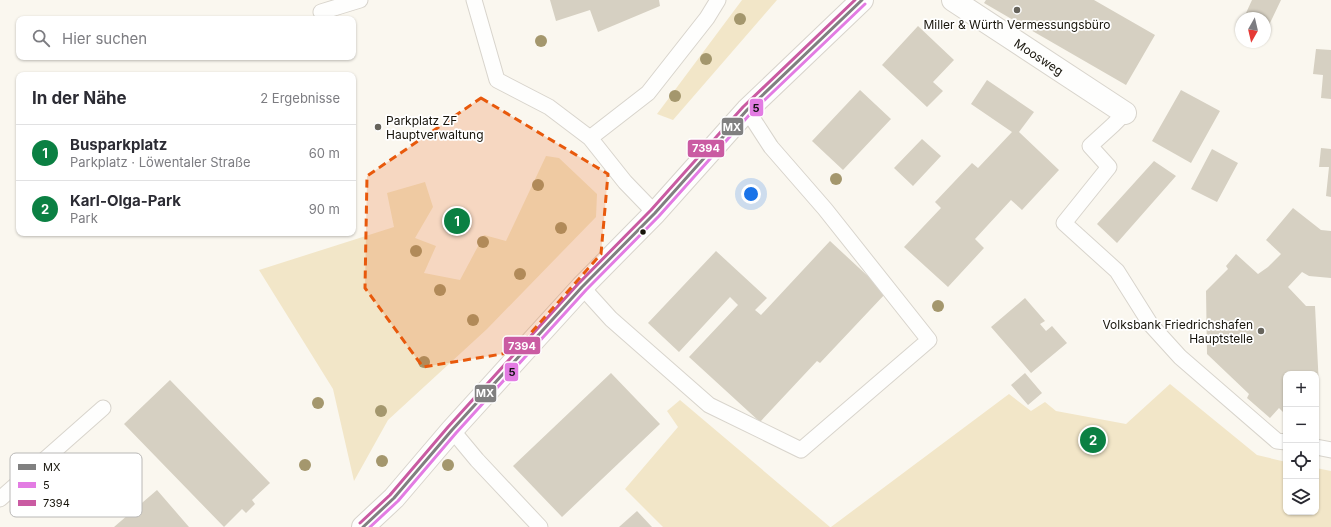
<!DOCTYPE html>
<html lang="de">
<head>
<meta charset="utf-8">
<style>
  body { margin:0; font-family:Inter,sans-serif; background:#f7f7f7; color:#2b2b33 }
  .controls { position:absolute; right:12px; bottom:12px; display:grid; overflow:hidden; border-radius:8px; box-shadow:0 1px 3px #0004 }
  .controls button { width:36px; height:36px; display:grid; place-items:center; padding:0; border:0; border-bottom:1px solid #e1e1e2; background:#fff; color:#2b2b33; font:20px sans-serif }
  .compass { position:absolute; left:1235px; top:12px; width:36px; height:36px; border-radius:50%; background:#fff; box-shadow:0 1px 3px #0004; rotate:188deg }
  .you { position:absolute; left:751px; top:194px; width:14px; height:14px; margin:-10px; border:3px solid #fff; border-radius:50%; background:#1a73e8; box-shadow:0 0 0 6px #1a73e833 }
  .badge { display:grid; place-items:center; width:26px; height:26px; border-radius:50%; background:#0b8043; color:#fff; font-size:13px; font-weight:700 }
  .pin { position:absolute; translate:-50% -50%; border:2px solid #fff; box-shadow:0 1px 4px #0006 }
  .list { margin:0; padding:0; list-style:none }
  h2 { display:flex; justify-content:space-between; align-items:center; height:52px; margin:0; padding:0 16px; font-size:17px }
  h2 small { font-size:13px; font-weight:400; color:#7c7c81 }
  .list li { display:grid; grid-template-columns:26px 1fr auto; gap:12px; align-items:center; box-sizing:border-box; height:56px; padding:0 16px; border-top:1px solid #e1e1e2 }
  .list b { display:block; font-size:15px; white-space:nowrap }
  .list p { margin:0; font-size:13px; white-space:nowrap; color:#7c7c81 }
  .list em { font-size:13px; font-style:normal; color:#7c7c81 }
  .icon { flex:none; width:22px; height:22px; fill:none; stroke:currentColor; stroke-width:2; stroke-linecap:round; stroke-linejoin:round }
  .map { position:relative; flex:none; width:1331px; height:527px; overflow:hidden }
  .search { position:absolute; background:#fff; box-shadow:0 1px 3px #0004; left:16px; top:16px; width:340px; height:44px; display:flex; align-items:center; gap:10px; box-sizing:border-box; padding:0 14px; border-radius:8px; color:#7c7c81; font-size:15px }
  .panel { position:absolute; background:#fff; box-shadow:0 1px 3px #0004; left:16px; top:72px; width:340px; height:164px; border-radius:8px }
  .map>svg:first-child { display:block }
</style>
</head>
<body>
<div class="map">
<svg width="1331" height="527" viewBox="0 0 1331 527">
  <rect width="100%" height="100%" fill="#faf7ef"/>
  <path fill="#f2e6c8" d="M742,0h35l-104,120 -16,-6z
    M546,156l13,2 38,36 -1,23 -109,112 -99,91 -34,61 -21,-92 -74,-119 135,-43 -7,-34 38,-11 8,25 -18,31 21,8 -12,27 36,7 24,-45 22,6z
    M1170,384l87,71 29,7v50h30v-44l15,3v56h-500l178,-133 22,17 14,-9 11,9 70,13z
    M680,400l150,127h-167l-38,-38 53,-62 -11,-16z"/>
  <path fill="#d6d0c2" d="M550,0h109l1,6 -62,26 -8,-22 -34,11z
    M986,0h108l61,35 -29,50 -142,-82z
    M1252,0h29l-12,25 -4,-2v-5h-10l-9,-5z
    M918,26l36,34 -21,22 10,9 -16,16 -45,-42z
    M1316,49l15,1v49l-10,-1 2,-23 -10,-1z
    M987,80l47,32 -15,20 40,38 -37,40 -11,-10 -36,39 9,9 -36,39 -44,-40 37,-39 -6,-6 37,-39 6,5 34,-36 -41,-28z
    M860,90l31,29 -48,51 -31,-29z
    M1181,90l39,21 -29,52 -39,-22z
    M922,139l19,17 -28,30 -19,-18z
    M1321,148l10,1v48l-5,-1 3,-29h-10z
    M1212,149l26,14 -21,39 -26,-13z
    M1154,161l22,15 -59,67 -20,-19z
    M1293,208l28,22 10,1v47l-22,-2 -7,-4 -14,15 18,19h9l4,81 -3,3v-16h-30v41l-7,-7 -9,10 -23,-20 2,-4 -42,-40 -1,-63 22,-22 -2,-3 10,-12 22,20 10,-7 13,-13 -15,-14z
    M830,241l56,52 -66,70 -3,-2 -57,61 -71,-65 49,-52 -8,-8 -51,55 -31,-29 68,-72 51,47 -12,12 6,5z
    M1025,298l20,23 -5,3 6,7 6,-5 15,17 -36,30 -40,-46z
    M611,373l49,51 -98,93 -49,-51z
    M1025,373l17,20 -14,12 -17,-20z
    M170,380l100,103 -18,17 3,4 -9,9 -4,-4 -18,18 -100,-103z
    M157,490l32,37h-75z
    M637,511l15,16h-33z"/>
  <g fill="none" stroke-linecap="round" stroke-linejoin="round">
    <g stroke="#d8d4cc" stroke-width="17">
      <path id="lane" d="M474,0l23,80 52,27 41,31 35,44 30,31
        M321,12l39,-12
        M1125,113l-12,12 -23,21 19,21 -45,56 53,48 34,54 29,32 97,84 9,1
        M590,138l58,-45 59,-75 11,-18
        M582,287l29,32 98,86 92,45 128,-110 -104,-131 -54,-62 -24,-37
        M452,430l25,30 63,67
        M1316,447l15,3
        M0,499l103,-91"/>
    </g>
    <g stroke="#d8d4cc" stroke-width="24">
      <g id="street">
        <path id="s1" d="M953,0l172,113"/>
      </g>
    </g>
    <g stroke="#d8d4cc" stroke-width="24">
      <path id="secondary" d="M363,527l31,-29 58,-68 130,-143 73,-74 92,-103 115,-110"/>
    </g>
    <use href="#lane" stroke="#fefefd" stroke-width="15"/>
    <use href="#street" stroke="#fefefd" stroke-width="22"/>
    <use href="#secondary" stroke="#fefefd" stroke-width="22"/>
    <g stroke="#fff" stroke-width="6">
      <path id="bus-1" d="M363,527l31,-29 58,-68 130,-143 73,-74 92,-103 115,-110"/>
    </g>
    <g stroke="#fff" stroke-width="6">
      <path id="bus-2" d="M370,527l28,-26 58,-68 130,-143 73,-74 92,-103 114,-109"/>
    </g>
    <g stroke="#fff" stroke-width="6">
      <path id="bus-3" d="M360,523l30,-28 58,-68 130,-143 73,-74 92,-103 112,-107"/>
    </g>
    <use href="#bus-1" stroke="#808080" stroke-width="3"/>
    <use href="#bus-2" stroke="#e37ce3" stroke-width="3"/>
    <use href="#bus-3" stroke="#ca5ba2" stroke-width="3"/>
  </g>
  <g fill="#a4976d">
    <circle cx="740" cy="19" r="6"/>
    <circle cx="541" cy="41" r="6"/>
    <circle cx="706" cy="59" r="6"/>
    <circle cx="675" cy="96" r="6"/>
    <circle cx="836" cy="179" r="6"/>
    <circle cx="538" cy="185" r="6"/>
    <circle cx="561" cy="228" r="6"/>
    <circle cx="483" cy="242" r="6"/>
    <circle cx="416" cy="251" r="6"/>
    <circle cx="520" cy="274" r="6"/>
    <circle cx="440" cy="290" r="6"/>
    <circle cx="938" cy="306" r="6"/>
    <circle cx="473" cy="320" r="6"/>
    <circle cx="424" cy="362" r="6"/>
    <circle cx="318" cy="403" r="6"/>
    <circle cx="381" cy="411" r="6"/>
    <circle cx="382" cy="461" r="6"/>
    <circle cx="305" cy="465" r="6"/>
    <circle cx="448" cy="465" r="6"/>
  </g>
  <path fill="#e8590c" fill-opacity="0.2" stroke="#e8590c" stroke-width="3" stroke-dasharray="8 5" stroke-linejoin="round" d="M481,98l127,76 -7,80 -87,98 -91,15 -58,-79 2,-112z"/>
  <g fill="#66635b" stroke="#fff" stroke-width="1.5">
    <circle cx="1017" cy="10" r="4"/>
    <circle cx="378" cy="127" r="4"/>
    <circle cx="1261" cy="331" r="4"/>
  </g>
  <circle fill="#17140b" stroke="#fff" stroke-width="1.5" cx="643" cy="232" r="3.5"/>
  <g text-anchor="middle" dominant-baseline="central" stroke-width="3.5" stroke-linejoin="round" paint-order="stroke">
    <g font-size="12" fill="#17140b" stroke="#fff">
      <text x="1017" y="24">Miller &amp; Würth Vermessungsbüro</text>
      <text x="386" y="120" text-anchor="start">Parkplatz ZF<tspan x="386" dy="14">Hauptverwaltung</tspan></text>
      <text x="1253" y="324" text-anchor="end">Volksbank Friedrichshafen<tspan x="1253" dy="14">Hauptstelle</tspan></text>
    </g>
    <g font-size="12" fill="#17140b" stroke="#fff">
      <text stroke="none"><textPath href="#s1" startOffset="103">Moosweg</textPath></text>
    </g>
  </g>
  <rect x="10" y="453" width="132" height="64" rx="6" fill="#fff" stroke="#b9b8b6" stroke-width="1"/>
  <rect x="18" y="464" width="18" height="6" fill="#808080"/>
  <rect x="18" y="482" width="18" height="6" fill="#e37ce3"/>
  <rect x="18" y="500" width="18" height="6" fill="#ca5ba2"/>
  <g font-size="11" fill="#17140b">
    <text x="43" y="471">MX</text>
    <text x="43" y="489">5</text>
    <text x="43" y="507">7394</text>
  </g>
  <g stroke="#fff" stroke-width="1.5">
    <rect x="749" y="98" width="15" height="19" rx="4" fill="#e37ce3"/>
    <rect x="721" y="117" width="23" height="19" rx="4" fill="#808080"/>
    <rect x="687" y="139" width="38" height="19" rx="4" fill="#ca5ba2"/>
    <rect x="503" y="336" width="38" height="19" rx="4" fill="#ca5ba2"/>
    <rect x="504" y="362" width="15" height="20" rx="4" fill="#e37ce3"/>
    <rect x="474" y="384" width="23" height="19" rx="4" fill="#808080"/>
  </g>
  <g font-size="11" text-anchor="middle" font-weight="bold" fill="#fff">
    <text x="732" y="131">MX</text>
    <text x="706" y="152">7394</text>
    <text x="522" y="350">7394</text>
    <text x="485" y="397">MX</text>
  </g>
  <g font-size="11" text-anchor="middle" font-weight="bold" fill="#111">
    <text x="756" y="112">5</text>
    <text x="512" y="376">5</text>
  </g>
</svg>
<div class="controls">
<button>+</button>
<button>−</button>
<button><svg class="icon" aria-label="locate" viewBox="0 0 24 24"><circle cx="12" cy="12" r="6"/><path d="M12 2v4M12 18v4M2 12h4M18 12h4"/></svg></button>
<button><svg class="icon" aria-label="layers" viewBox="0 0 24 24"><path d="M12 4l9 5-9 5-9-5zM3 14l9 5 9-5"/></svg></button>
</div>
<svg class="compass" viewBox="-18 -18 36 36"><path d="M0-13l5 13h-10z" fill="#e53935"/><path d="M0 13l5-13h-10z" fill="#7c7c81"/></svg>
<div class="you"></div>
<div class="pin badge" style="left:457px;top:221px">1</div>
<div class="pin badge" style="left:1093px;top:440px">2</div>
<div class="search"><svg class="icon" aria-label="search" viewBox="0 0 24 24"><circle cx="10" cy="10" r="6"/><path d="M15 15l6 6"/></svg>Hier suchen</div>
<section class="panel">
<h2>In der Nähe<small>2 Ergebnisse</small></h2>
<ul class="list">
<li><span class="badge">1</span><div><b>Busparkplatz</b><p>Parkplatz · Löwentaler Straße</p></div><em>60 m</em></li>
<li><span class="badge">2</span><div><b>Karl-Olga-Park</b><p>Park</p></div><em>90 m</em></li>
</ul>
</section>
</div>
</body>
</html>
